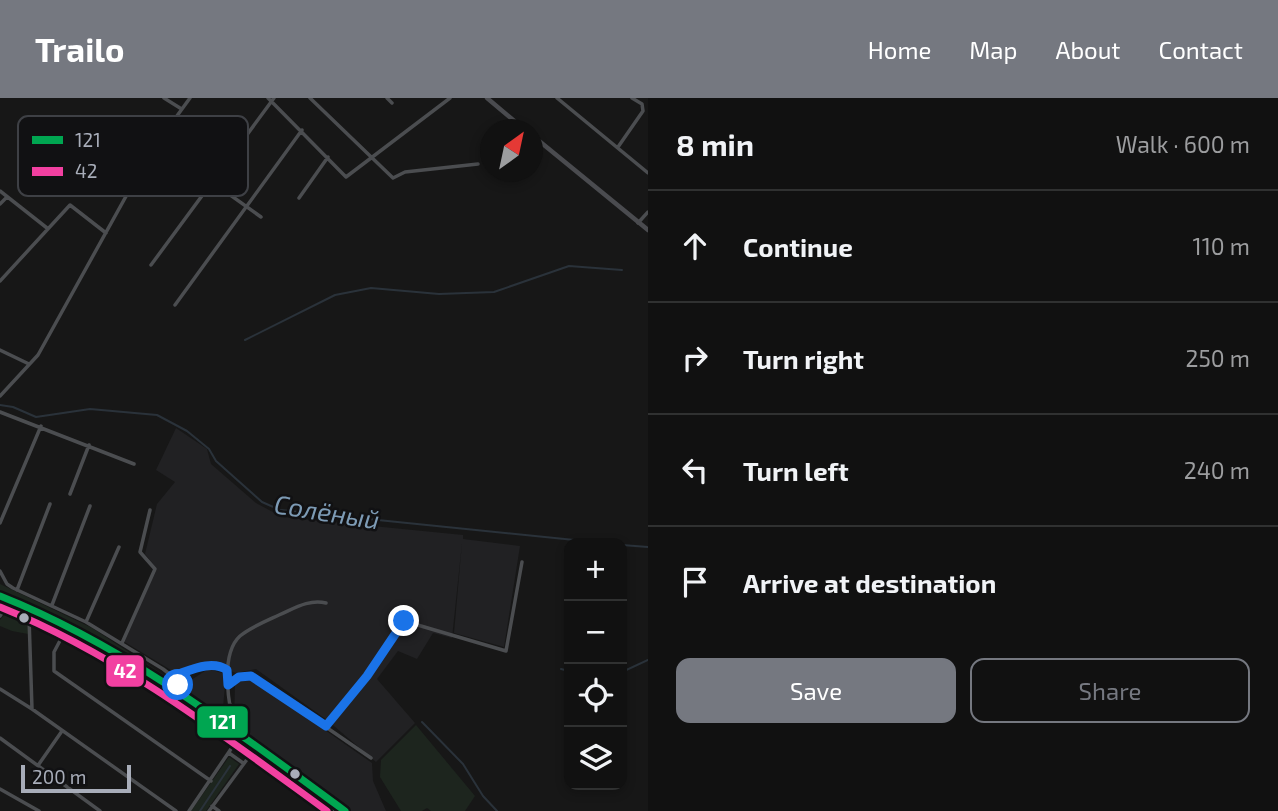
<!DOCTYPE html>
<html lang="en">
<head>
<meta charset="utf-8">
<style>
  body { margin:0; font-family:"Exo 2",sans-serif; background:#1e1f1f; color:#f1f3f6 }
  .controls { position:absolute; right:21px; bottom:21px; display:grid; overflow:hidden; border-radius:14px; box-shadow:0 4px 10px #0003 }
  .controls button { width:63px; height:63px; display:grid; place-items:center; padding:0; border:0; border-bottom:2px solid #303131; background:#111; color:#f1f3f6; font:35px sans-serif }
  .compass { position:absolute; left:480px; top:21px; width:63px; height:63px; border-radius:50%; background:#111; box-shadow:0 4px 10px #0003; rotate:33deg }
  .scale { position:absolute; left:21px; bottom:18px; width:110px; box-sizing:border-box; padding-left:7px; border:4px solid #a8adb9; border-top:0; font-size:19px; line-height:24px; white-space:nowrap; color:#a8adb9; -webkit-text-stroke:5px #111113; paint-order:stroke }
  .stop { position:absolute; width:21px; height:21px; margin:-16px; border:5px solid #1a73e8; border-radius:50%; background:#fff }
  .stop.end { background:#1a73e8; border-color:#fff; box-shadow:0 2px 7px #0008 }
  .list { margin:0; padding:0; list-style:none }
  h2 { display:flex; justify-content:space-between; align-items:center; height:91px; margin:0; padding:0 28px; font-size:30px }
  h2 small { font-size:23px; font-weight:400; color:#9c9d9f }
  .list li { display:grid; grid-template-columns:46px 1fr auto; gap:21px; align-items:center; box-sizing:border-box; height:112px; padding:0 28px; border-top:2px solid #303131 }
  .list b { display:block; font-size:26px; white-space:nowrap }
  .list em { font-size:23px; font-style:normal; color:#9c9d9f }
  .actions { display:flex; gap:14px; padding:21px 28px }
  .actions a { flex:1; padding:16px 0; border:2px solid #757880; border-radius:14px; text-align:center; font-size:24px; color:#757880 }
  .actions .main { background:#757880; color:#fff }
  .icon { flex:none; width:38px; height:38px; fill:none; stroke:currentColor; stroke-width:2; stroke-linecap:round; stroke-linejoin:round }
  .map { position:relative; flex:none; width:648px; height:713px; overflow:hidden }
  header { display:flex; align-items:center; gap:42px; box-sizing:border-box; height:98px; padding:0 35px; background:#757880; color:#fff }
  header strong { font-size:33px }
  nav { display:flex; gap:38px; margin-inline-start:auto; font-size:24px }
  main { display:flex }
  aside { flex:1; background:#111 }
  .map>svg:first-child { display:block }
</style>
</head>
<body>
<header>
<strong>Trailo</strong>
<nav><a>Home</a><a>Map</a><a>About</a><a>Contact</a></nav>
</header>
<main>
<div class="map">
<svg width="648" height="713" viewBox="0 0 648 713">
  <rect width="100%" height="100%" fill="#171717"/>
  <path fill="#212123" d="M176,330l31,21 4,15 45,39 26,14 181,18v4l57,7 -16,101 -50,-14 8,-90 -10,95 -19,-5 -16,26 -19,-8 -21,28 38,44 -39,39 -49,-42 -71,-51 -20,4 -28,-10 -24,15 -61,-37 34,-72 -12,-15 12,-50 18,-22 -19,-12z
    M208,571l18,5 -3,34 -5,5 -36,-27z
    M244,582l11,1 117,82 1,18 13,30h-35l-117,-85 1,-43z"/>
  <path fill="#1d251e" d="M0,486l92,44 78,51v2c-54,-37 -109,-66 -170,-88z
    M4,517l24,11v8l-16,-3 -12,-5v-6z
    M416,627l59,71 -10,15h-34l-4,-3 -5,3h-21l-21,-34 1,-17z
    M229,659l10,7 -33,47h-15z"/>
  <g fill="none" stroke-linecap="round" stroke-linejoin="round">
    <path stroke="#2a323a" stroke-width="2" d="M245,242l90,-45 36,-7 68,6 55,-2 75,-26 53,4
      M0,307l13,2 23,10 54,-8 67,6 30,16 22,18 7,12 46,41 18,8 324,33
      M622,447l26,2
      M561,571l8,2
      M622,574l26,-12
      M422,624l41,42 20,32 14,15
      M200,713l30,-45"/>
    <path stroke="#4b4d50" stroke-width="3.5" d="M164,0l16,10
      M268,0l78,79 104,-79
      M310,0l83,80 12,-6 73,-8
      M387,0l5,5
      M557,0l91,75
      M618,49l25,-36 -1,-7 -10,-6
      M212,84l49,35
      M0,93l47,37
      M299,100l29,-41
      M0,106l7,-7
      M638,125l10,-11
      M151,167l123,-167
      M0,183l70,-76 36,28
      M175,207l127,-175
      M0,252l29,14
      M0,298l38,-41 112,-202 40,-55
      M0,314l134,52
      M70,396l19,-49
      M0,425l41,-97
      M0,473l7,13 6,4 73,34 77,47 9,7 12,20
      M17,492l33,-86
      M52,507l38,-99
      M0,518l6,-9
      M29,519l3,92
      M86,524l33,-75
      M64,535l-10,19v19l157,110
      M122,545l33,-74 -15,-17 10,-42
      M172,578l33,-10h16l7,6
      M228,587l16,-9 12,3 115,79
      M0,591l32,20 144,102
      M326,628l41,-50 37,-55 102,30 16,-89
      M236,634c-7,-23 -17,-77 4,-96 11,-9 26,-15 39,-21 16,-7 30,-16 47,-12
      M0,640l100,73
      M229,655l14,10
      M39,666l23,-33
      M0,691l39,22
      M212,708l7,5
      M189,713l46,-68
      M209,713l42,-57"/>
    <path stroke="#4a4b4f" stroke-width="4.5" d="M487,0l38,32
      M533,38l115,94"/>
    <path stroke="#49494d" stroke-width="6" d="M0,498c84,31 146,74 218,125 42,30 85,59 127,90
      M0,507c123,44 226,131 331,206
      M213,620l8,-1 9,-11"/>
    <g stroke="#111113" stroke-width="12">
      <path id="bus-1" d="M0,498c126,50 236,135 345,215"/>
    </g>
    <g stroke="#111113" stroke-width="12">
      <path id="bus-2" d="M0,509c119,48 224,129 327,204"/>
    </g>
    <use href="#bus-1" stroke="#00a651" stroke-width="7"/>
    <use href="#bus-2" stroke="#f240a1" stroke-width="7"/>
  </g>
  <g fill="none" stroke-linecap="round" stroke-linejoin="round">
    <path stroke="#1a73e8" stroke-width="9" d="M178,587l-6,-9c17,-5 39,-17 55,-6l1,15 11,-8 12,-1 75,50 41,-50 37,-55"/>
  </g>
  <g fill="#a8adb9" stroke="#111113" stroke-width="2.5">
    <circle cx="24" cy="520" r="6"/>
    <circle cx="295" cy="676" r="6"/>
  </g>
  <g text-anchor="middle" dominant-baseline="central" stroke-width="5" stroke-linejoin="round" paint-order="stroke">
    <g font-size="26" font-style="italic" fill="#7d9bb5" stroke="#111113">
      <text transform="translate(327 413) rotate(9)">Солёный</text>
    </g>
  </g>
  <rect x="18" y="18" width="230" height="80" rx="10" fill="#111113" stroke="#3e4045" stroke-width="2"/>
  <rect x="32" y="38" width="31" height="8" fill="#00a651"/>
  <rect x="32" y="69" width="31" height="9" fill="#f240a1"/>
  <g font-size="19" fill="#a8adb9">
    <text x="75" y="49">121</text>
    <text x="75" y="80">42</text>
  </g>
  <g stroke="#111113" stroke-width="2.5">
    <rect x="105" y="556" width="40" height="34" rx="7" fill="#f240a1"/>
    <rect x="196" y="607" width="53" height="34" rx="7" fill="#00a651"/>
  </g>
  <g font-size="19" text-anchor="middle" font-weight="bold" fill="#fff">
    <text x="125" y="580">42</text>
    <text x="223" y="631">121</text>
  </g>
</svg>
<div class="controls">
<button>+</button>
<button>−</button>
<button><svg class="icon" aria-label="locate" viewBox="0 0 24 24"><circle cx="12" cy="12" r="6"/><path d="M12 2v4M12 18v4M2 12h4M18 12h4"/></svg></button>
<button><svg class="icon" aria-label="layers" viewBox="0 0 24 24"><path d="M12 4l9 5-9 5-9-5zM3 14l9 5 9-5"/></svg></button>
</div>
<svg class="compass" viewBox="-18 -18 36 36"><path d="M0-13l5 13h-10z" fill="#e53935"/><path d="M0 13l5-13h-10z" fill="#9c9d9f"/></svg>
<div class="scale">200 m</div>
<div class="stop" style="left:178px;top:587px"></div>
<div class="stop end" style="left:404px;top:523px"></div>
</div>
<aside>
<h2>8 min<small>Walk · 600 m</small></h2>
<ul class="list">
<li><svg class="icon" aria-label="ahead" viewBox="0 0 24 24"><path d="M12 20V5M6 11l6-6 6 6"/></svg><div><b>Continue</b></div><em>110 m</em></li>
<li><svg class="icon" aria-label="right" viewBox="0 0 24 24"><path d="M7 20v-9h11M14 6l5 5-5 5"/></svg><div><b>Turn right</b></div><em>250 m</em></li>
<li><svg class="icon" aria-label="left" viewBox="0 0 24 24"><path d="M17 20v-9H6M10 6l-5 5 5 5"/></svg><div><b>Turn left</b></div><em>240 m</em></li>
<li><svg class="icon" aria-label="arrive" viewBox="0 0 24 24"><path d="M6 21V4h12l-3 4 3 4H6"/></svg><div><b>Arrive at destination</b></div></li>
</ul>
<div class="actions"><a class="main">Save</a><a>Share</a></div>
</aside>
</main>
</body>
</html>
